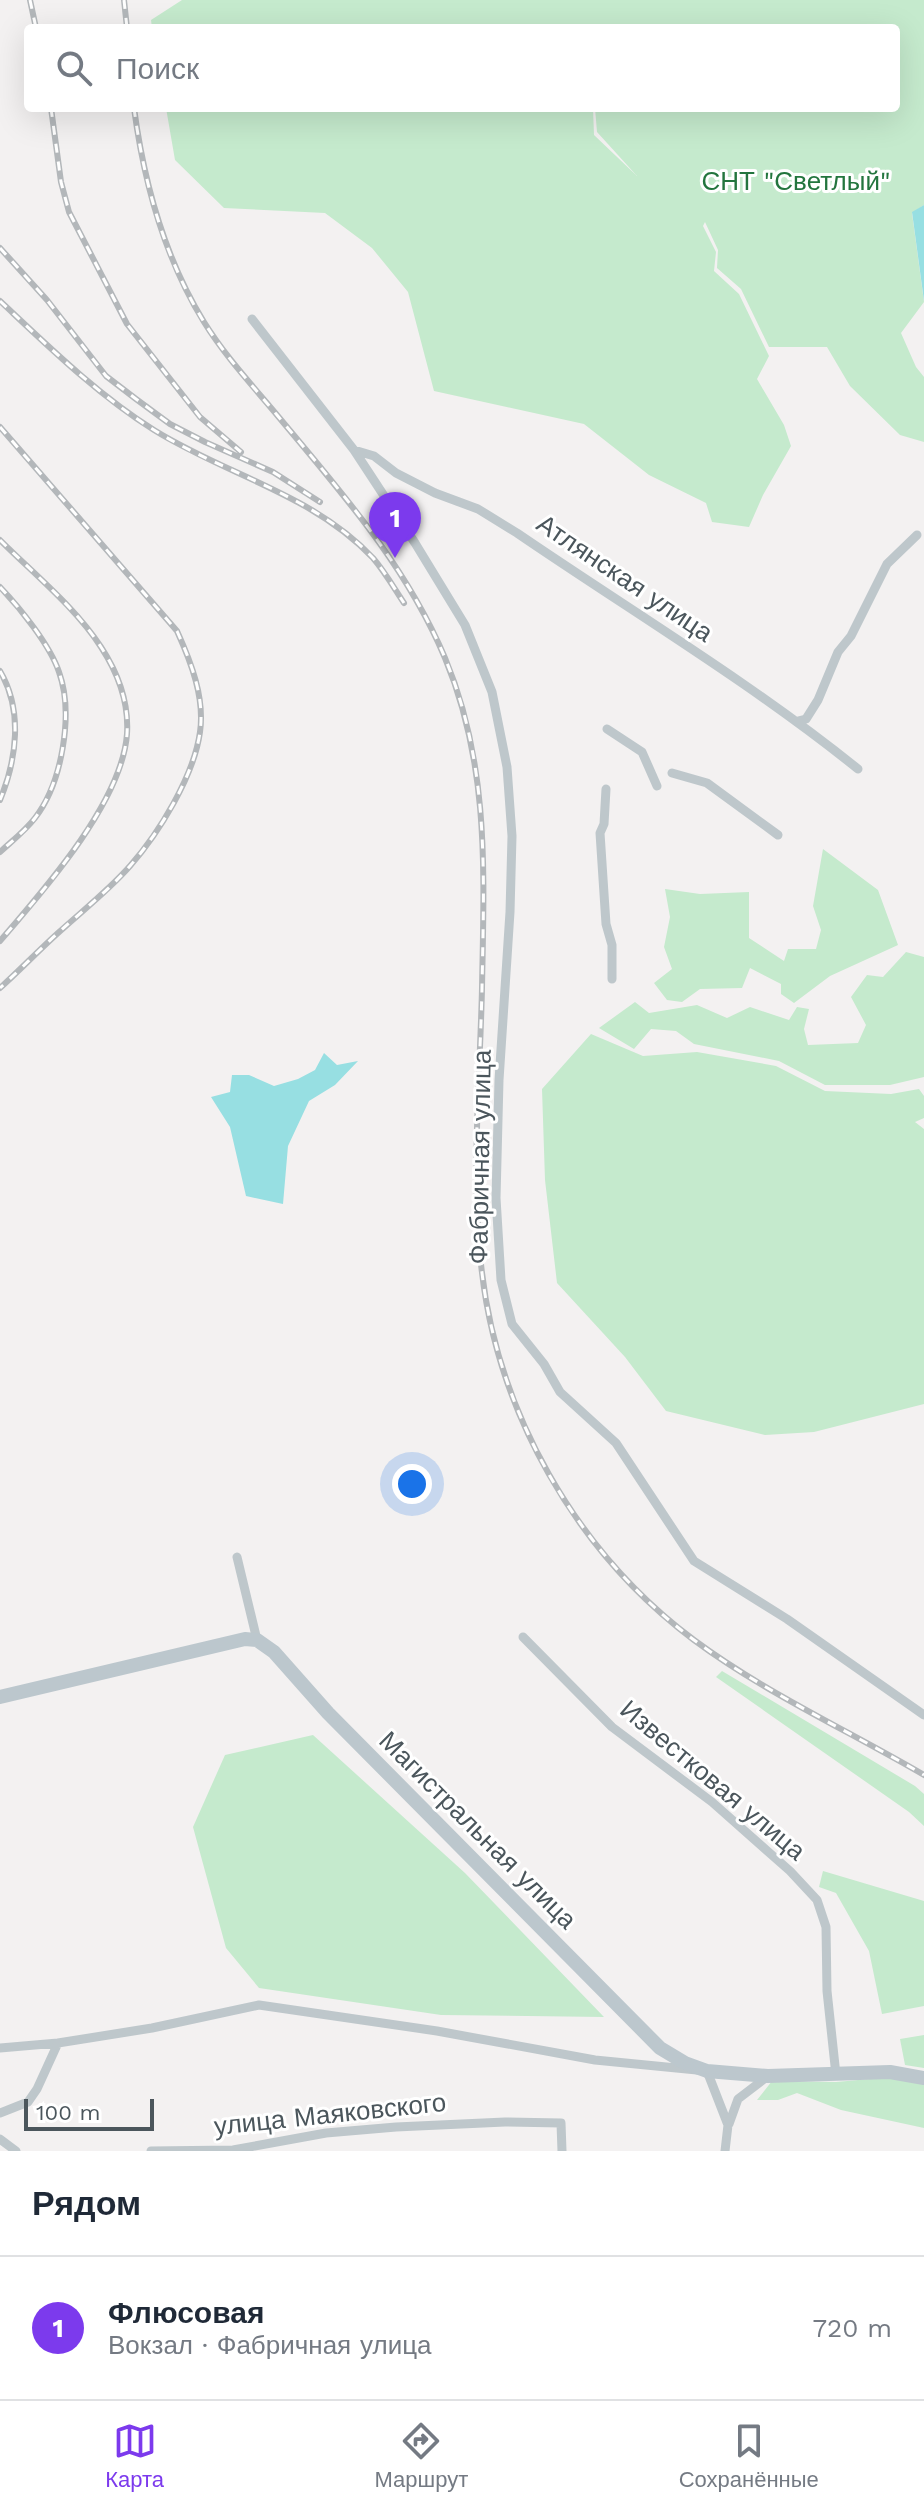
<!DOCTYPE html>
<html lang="ru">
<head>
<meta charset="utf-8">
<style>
  body { margin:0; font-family:"Work Sans",sans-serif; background:#f2f2f3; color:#1f2937 }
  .scale { position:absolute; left:24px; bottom:20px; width:130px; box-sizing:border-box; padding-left:8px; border:4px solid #4b565c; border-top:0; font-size:22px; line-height:28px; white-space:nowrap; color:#4b565c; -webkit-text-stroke:6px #fff; paint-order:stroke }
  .you { position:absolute; left:412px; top:1484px; width:28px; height:28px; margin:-20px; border:6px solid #fff; border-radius:50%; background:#1a73e8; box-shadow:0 0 0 12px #1a73e833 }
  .badge { display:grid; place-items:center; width:52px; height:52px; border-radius:50%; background:#7c3aed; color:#fff; font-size:26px; font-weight:700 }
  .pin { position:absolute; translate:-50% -66px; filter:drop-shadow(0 2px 4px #0008) }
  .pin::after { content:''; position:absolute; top:42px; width:28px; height:24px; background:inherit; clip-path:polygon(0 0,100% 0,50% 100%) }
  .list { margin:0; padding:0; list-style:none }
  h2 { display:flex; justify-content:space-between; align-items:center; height:104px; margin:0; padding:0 32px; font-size:34px }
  h2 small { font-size:26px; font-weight:400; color:#747a83 }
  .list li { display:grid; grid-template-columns:52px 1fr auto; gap:24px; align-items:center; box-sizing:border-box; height:144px; padding:0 32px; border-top:2px solid #e0e1e3 }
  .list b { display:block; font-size:30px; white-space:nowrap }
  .list p { margin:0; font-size:26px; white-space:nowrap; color:#747a83 }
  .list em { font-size:26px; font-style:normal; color:#747a83 }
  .icon { flex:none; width:44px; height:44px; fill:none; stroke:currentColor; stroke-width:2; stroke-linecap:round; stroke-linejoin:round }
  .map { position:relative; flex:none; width:924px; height:2151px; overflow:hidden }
  .search { position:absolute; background:#fff; box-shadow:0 8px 32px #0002; left:24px; right:24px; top:24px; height:88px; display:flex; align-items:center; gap:20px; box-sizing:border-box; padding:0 28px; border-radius:8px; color:#747a83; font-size:30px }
  .sheet { height:248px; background:#fff }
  nav { display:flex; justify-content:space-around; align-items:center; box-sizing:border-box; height:112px; border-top:2px solid #e0e1e3; background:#fff; font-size:22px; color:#747a83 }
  nav a { display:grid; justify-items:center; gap:4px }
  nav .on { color:#7c3aed }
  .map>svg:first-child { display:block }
</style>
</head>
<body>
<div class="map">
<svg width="924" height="2151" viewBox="0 0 924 2151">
  <rect width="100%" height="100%" fill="#f3f1f1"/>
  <path fill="#c5eacd" d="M182,0h742v205l-12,8 12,89 -23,31 15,34 8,10v65l-24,-7 -50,-49 -23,-39h-58l-28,-58 -24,-21 1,-18 -13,-28 -2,4 13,26 -2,19 25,23 30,62 -12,23 27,46 7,21 -28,49 -14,32 -37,-5 -6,-19 -57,-28 -65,-51 -150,-33 -26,-99 -36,-44 -47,-35 -101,-5 -49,-48 -9,-52h427l1,27 43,41 -40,-44 -2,-24h301v-80h-744l-1,-8z
    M823,849l55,41 20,55 -68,31 -36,27 -13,-9v-10l-31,-16 -8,20 -42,1 -18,13 -15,-2 -13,-17 18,-14 -8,-22 6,-30 -5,-28 35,5 49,-2v46l35,23 4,-12h28l5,-19 -8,-24z
    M906,952l18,5v120l-34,8h-65l-46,-24 -85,-17 -18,-13 -25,-2 -17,20 -35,-21 36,-26 14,11 48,-8 30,13 23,-11 39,13 8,-13 12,2 -5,20 4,16 50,-2 8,-18 -15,-28 16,-22 16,2z
    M591,1034l52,22 54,-4 79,14 49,25 66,3 28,-5 5,7v22l-9,4 9,7v275l-110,28 -49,3 -99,-24 -41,-54 -68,-74 -12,-103 -3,-91z
    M722,1671l193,115 9,8v32l-15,-14 -193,-135z
    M313,1735l152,138 139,144 -163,-2 -182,-27 -33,-40 -33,-121 32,-72z
    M823,1871l101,30v105l-42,8 -13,-63 -33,-58 -17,-6z
    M924,2035v33l-19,-3 -5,-26z
    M892,2077l32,6v45l-83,-18 -44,-17 -19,7h-21l15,-19 64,1z"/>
  <path fill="#97dfe2" d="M924,205v96l-12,-89z
    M324,1053l13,12 21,-4 -23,24 -26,16 -21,45 -5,58 -37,-8 -16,-69 -19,-30 19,-5 2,-17h17l25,11 24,-7 17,-9z"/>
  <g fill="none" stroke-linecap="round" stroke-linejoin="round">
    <path stroke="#bec7cb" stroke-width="9" d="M252,319l102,131 61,93 50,82 27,67 15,75 5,69 -2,76 -11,168 -3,118 5,82 11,44 32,40 16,28 56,51 78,118 93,58 137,96
      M354,450l20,6 22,17 39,20 43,16 39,24c114,78 233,149 341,236
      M798,721l8,-2 12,-19 20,-48 13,-16 36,-72 30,-29
      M607,729l35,23 15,34
      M672,773l35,10 71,52
      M606,789l-2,35 -4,9 6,91 6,21v34
      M237,1557l20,83
      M523,1637l89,90 100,75 78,69 27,29 9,27 1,64 9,84
      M0,2048l58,-5
      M0,2113l28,-11 9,-13 21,-46 94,-15 107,-23 178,26 158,29 112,11 21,54 -3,26
      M729,2124l9,-25 30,-23
      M0,2139l16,12
      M151,2151l82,-1 93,-17 70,-6 109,-5 56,1 1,28"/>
    <path stroke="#bcc7cd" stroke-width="14" d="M0,1697l245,-58 12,1 17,12 54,61 332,335 25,15 22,8 61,5 122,-4 34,6"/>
    <g stroke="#b3b7ba" stroke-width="6">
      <path id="rail" d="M30,0l6,28
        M124,0l3,28
        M51,108l10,74 8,30 58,112 73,93 41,35
        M134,108c10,75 30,149 70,214 21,34 48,63 73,93 64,77 129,150 168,243 45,108 39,216 37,330 -2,91 -11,185 -1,276 15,147 95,288 213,376 70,52 155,91 230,135
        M0,248l47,52 59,76 30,23 34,25 35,18 68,30 47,30
        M0,301c48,45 98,94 154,129 72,45 159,64 219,128 12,14 21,30 31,45
        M0,427l177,204c14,31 28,67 23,101 -6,44 -41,101 -70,134 -22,25 -48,45 -72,67 -20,18 -38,37 -58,55
        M0,540c34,34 75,67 101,107 17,26 28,56 26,87 -5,68 -83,156 -127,207
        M0,587c20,21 50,58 59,85 15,42 3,111 -24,146 -10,13 -23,23 -35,34
        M0,671c23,39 17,88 0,129"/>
    </g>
    <use href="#rail" stroke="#fff" stroke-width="3" stroke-dasharray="9" stroke-linecap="butt"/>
  </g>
  <g text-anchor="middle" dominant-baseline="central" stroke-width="6" stroke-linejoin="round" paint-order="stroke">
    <g font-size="26" fill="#23753e" stroke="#fff">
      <text x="796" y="181">СНТ "Светлый"</text>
    </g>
    <g font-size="26" fill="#4b565c" stroke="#fff">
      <text transform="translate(625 578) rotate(34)">Атлянская улица</text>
      <text transform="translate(480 1157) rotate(-89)">Фабричная улица</text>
      <text transform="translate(713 1780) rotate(40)">Известковая улица</text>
      <text transform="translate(478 1830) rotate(45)">Магистральная улица</text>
      <text transform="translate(330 2114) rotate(-6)">улица Маяковского</text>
    </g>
  </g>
</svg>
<div class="scale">100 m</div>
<div class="you"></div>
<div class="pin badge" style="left:395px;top:558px">1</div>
<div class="search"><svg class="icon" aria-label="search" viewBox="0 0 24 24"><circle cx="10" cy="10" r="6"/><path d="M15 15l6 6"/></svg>Поиск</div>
</div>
<section class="sheet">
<h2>Рядом<small></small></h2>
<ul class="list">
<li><span class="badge">1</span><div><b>Флюсовая</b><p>Вокзал · Фабричная улица</p></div><em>720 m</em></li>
</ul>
</section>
<nav>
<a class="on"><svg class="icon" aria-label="map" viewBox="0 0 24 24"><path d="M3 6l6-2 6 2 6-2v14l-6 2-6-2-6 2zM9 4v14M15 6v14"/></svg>Карта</a>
<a><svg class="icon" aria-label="directions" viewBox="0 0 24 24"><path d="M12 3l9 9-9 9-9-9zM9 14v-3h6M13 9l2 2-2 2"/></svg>Маршрут</a>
<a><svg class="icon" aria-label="saved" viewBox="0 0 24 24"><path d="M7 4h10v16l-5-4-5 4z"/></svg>Сохранённые</a>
</nav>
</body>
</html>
